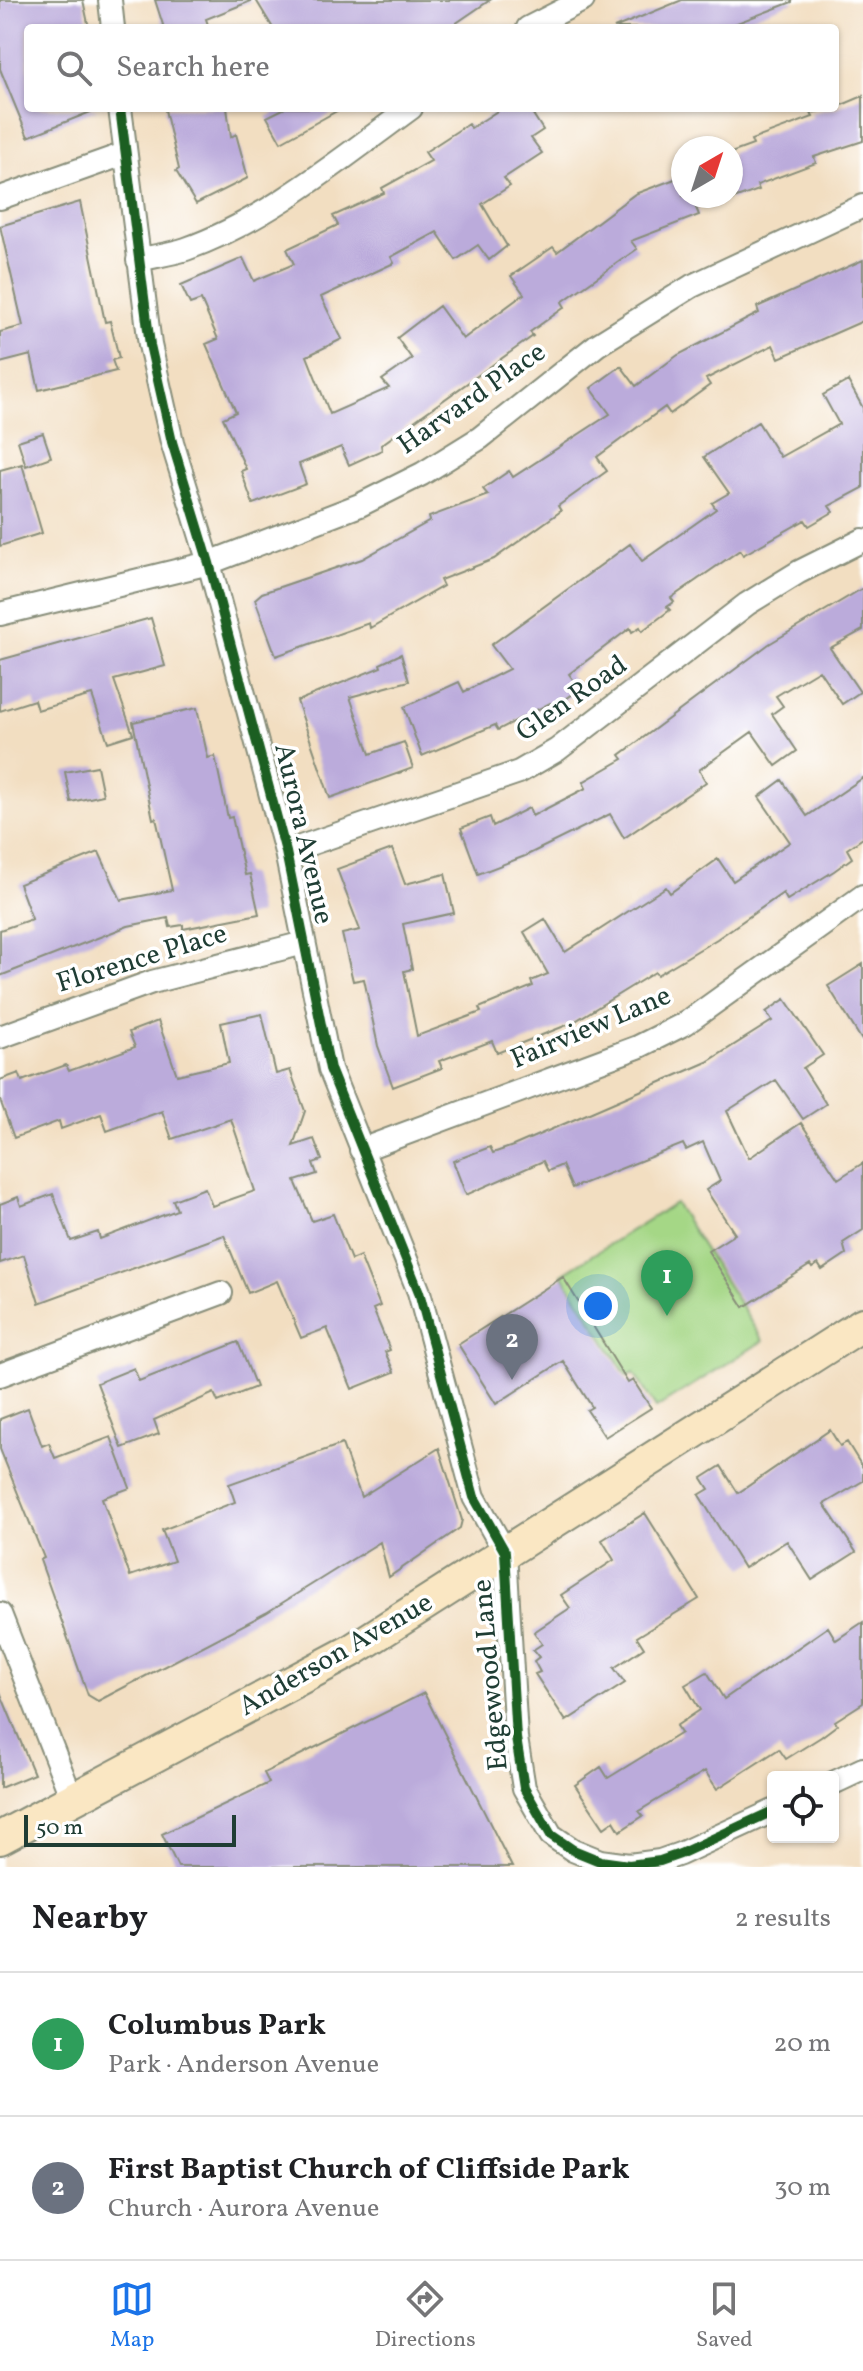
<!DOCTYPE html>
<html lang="en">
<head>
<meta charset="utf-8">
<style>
  body { margin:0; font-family:Vollkorn,serif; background:#f6f6f6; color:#202124 }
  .controls { position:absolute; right:24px; bottom:24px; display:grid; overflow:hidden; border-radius:8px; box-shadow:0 2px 6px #0004 }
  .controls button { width:72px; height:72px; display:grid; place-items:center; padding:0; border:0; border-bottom:2px solid #e0e0e0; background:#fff; color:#202124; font:40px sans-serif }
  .compass { position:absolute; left:671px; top:136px; width:72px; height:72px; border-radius:50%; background:#fff; box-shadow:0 2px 6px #0004; rotate:39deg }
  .scale { position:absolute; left:24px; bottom:20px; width:212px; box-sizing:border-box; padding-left:8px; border:4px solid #1f3d34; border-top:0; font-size:22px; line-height:28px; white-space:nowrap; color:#1f3d34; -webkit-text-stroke:6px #fff; paint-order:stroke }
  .you { position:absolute; left:598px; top:1306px; width:28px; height:28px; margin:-20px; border:6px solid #fff; border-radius:50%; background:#1a73e8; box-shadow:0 0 0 12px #1a73e833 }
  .badge { display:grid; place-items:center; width:52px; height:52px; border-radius:50%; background:#1a73e8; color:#fff; font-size:26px; font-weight:700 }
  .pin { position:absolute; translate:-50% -66px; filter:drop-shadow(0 2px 4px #0008) }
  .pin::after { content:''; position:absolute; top:42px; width:28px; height:24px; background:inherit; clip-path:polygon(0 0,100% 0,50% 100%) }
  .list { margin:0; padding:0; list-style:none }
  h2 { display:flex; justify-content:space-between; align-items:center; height:104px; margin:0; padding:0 32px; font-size:34px }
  h2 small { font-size:26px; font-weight:400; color:#757577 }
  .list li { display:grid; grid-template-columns:52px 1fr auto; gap:24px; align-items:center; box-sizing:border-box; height:144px; padding:0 32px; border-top:2px solid #e0e0e0 }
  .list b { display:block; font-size:30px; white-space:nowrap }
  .list p { margin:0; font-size:26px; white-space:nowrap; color:#757577 }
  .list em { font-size:26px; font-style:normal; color:#757577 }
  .icon { flex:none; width:44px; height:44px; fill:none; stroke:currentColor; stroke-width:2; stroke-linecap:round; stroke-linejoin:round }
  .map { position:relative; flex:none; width:863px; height:1867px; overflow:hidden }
  .search { position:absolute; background:#fff; box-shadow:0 2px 6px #0004; left:24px; right:24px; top:24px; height:88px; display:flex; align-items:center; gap:20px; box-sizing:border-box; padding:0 28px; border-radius:8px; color:#757577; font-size:30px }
  .sheet { height:392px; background:#fff }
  nav { display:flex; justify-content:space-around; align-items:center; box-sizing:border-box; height:112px; border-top:2px solid #e0e0e0; background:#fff; font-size:22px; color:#757577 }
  nav a { display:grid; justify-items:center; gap:4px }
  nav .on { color:#1a73e8 }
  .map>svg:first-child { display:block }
</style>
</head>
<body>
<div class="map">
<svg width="863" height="1867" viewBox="0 0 863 1867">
  <rect width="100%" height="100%" fill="#fff"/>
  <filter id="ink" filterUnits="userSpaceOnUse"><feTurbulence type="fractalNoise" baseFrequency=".0125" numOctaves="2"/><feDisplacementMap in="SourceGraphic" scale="16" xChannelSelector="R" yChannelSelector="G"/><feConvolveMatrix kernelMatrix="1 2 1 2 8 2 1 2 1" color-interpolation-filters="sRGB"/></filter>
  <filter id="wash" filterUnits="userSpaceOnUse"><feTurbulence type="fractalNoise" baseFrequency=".006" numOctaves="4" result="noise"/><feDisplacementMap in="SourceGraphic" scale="32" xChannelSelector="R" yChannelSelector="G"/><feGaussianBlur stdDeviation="1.8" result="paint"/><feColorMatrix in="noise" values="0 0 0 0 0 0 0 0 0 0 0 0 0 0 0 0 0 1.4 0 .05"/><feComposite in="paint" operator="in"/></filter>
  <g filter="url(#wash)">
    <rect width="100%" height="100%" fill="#f2dec1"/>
    <path fill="#a5d786" stroke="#628a5d" stroke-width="2" d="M675,1203l88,138 -107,67 -22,-35 -7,3 -65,-102z"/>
    <g id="blocks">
      <path fill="#bbabdb" d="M0,0h83l6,28h-61v80l70,1 -70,28 -28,-68z
        M155,0h96v1l-45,18 3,9h-45z
        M256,0h234l-41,28h-176z
        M682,0h110v2l-68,26h-110z
        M863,96v45l-49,16 2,6 -59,22 2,5 -28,10v-47l22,-8 -2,-5 62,-23 -2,-4 24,-5z
        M167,108h60l4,29 5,-3 12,44 -52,26 -20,-33 3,-2 -14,-59z
        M285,108h57l-61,34 -14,-25z
        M502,108h27l14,22 -12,8 11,15 -38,25 6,8 -28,18 25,42 -18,14 -11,-15 -22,15 -19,-28 -46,25 3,6 -73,34 21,42 -35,17 23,58 59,-26 -7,-8 30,-21 -15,-21 42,-32 24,33 61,-45 -13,-18 42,-29 4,5 78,-58 48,-18v20h8l8,19 -68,26 6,8 -75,53 3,5 -35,25 3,4 -152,109 1,5 -33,15 -8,-18 -42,17 7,20 -53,20 -12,-33 5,-2 -23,-51 13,-6 -30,-68 12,-5 -17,-39 -11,4 -9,-19 62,-27 11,23 40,-17 -7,-15 51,-24 -5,-9 51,-23 -2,-5 49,-27 -6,-9 43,-28 3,4z
        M80,202l25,120 5,-1 9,37 -7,2 4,11 -77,19 -8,-35 -31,8v-31l23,-6 -23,-100z
        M863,260v61l-84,37 -6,-13 -67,34 4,6 -40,29 -5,-7 -68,50 10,14 -49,35 3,5 -67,48 -54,21 3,6 -73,42 -1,-5 -93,33 -21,-57 7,-6 100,-34 68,-38 -1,-4 59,-22 -5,-6 26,-18 4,6 97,-63 -19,-26 30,-22 15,20 42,-31 81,-42 -2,-6z
        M848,381l15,27v80l-34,18 4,6 -24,14 -4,-6 -62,35 -3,-5 -69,48 3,4 -7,5 3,3 -28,21 -2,-4 -8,5 -2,-4 -61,46 11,15 -27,19 -3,-5 -52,27 -3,-5 -73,31 -18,-49 55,-25 5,10 45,-23 -18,-24 139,-101 12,17 74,-52 -4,-6 17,-10 -25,-36 54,-35 22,35 59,-33 -16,-29z
        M43,433l8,24 -25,9 -8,-25z
        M22,464l20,69 -42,13v-76z
        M863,588v42l-33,18 30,44 -18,12 -23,-34 -43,26 7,10 -11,8 25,37 -21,15 -24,-34 -53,38 7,12 -82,56 -14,-24 -85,42 -47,18 -17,-46 29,-11 3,9 36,-18 3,8 54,-28 -3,-6 40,-23 -3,-4 149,-111z
        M151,618l14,48 -51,14 19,54 -25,8 -16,-47 -55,15 -3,-10 -34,11v-51z
        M401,654l8,27 -59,16 20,57 34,-12 9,26 -83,30 -33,-97 84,-34 -1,-3z
        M197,708l11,50 7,-2 13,62 4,-1 13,58 5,-1 9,40 -76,15v-4l-13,2 -2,-9 -40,8 -128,50v-46l32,-11 -13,-35 80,-32 22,48 51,-10 -16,-72 -3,1 -20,-97z
        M97,766l6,29 -32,7 -6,-30z
        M863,778v60l-16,11 5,9 -18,13 -47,29 -4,-7 -66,46 -60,36 -2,-3 -83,51 -75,30 -5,-12 -53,20 3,7 -49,19 -15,-41 -14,-67 -11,2 -11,-47 18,-4 -23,-61 55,-20 13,35 40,-10 9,39 -51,11 9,45 -8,2 13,65 64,-24 -2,-4 54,-22 -2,-5 17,-7 -24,-42 21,-13 20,33 101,-65 4,6 48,-34 15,22 57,-39 -31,-45 23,-17 25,36z
        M863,964v78l-35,-56z
        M785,999l38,56 -20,13 23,36 -23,15 -27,-39 -49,31 22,47 52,-35 37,56 25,-16v67l-20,13 3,11 -24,16 -4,-6 -6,4 -2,-3 -66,42 -36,-56 27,-17 -29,-44 14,-9 -17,-39 -17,8 -3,-6 -111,44 -10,-23 -14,6 -5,-10 -77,34 -13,-34 37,-14 3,6 20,-7 194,-84 65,-41 -6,-9z
        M262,1014l14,60 14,-4 15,41 -12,35 21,-7 8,21 -9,3 4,11 -22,7 17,40 21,-7 18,46 9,-4 20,50 -7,3 17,41 -5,2 9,20 -42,17 -25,-61 -26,10 -24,-57 -29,12 -24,-58 -185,68 -15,-48 -24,8v-59l18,-7 3,9 32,-12 18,47 27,-9 2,7 77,-29 -4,-10 32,-12 7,18 43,-15 -24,-72 -59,20 -10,-28 -55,20 -6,-17 -40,15 -2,-8 -45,17 -14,-38v-20l19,-7 3,8 44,-16 3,6 66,-24 -6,-15 29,-11 19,54 52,-12 -8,-40z
        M563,1277l65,106 5,-3 18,28 -46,29 -18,-27 5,-3 -29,-46 -67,43 -38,-60z
        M238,1342l18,45 -38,15 -4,-9 -60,27 5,14 -37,14 -25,-65 37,-15 5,13z
        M28,1408l14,38 7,-3 6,15 56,-21 19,51 -28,10 28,78 44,-15 -12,-31 73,-28 -6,-18 113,-40 19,53 78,-49 23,72 -2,8 -71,49 -9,-35 -114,71 -168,88 -10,-6 -48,-135 4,-2 -44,-109v-30z
        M830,1430l10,16 7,-4 16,26v13l-39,23 32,48 -44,28 -25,-39 -43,27 -45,-73 10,-6 -7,-11 19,-12 17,27z
        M645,1513l54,86 -62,38 7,11 -30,20 11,15 -59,38 -31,-47 5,-2 -6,-11 5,-4 -6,-7 9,-6 -8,-12 36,-24 -9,-13 53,-35 -12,-20z
        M863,1622v81l-28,18 2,4 -16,12 -35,22 -7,-10 -62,40 -12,-18 -66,40 4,5 -23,15 -6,-10 -10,7 -29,-43 26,-18 7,11 73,-45 -5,-7 24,-16 -15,-25 22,-13 17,27 104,-72 8,13z
        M0,1692l34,82 -34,14z
        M424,1693l88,174h-334l-16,-33 107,-51 -5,-10z"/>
    </g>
  </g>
  <g filter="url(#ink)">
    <use href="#blocks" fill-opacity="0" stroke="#888e7a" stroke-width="2"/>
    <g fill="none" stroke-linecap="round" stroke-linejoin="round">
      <g stroke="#888e7a" stroke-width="26">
        <path id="minor" d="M110,0l3,28
          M528,28l55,-28
          M120,108l30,237 22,97 37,121 77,289 44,217 89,223 55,205 31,55 11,186 8,50 27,47 22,15 27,11 29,4 31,-4 20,-7 93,-43
          M0,198l124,-44
          M138,260c16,-4 33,-6 48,-11 82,-29 155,-90 225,-141
          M0,614l209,-51 151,-58 62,-31 58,-36 117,-93 95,-59 171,-80
          M286,852l233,-80 38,-22 190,-146 52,-32 64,-32
          M0,1037l152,-55 152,-39
          M361,1150l277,-103 48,-24 177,-127
          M0,1375l221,-82
          M0,1614l72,185
          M833,1783l30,-14"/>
      </g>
      <g stroke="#888e7a" stroke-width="36">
        <path id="secondary" d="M0,1838l351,-187 512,-327"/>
      </g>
      <use href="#minor" stroke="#fff" stroke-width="22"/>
      <use href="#secondary" stroke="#fae7c3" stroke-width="32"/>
      <g stroke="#fff" stroke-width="15">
        <path id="cycleway" d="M120,108l30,237 22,97 37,121 77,289 44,217 89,223 55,205 31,55 11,186 8,50 27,47 22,15 27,11 29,4 31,-4 20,-7 93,-43"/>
      </g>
      <use href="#cycleway" stroke="#1b5e20" stroke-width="10"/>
    </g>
  </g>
  <g text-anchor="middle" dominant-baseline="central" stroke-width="7" stroke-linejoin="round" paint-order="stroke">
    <g font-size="28" fill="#1f3d34" stroke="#fff">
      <text transform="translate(472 399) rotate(-35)">Harvard Place</text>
      <text transform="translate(572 699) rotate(-35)">Glen Road</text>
      <text transform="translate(303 834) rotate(77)">Aurora Avenue</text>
      <text transform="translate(142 959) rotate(-17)">Florence Place</text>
      <text transform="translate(591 1028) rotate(-23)">Fairview Lane</text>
      <text transform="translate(336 1655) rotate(-30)">Anderson Avenue</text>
      <text transform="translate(491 1675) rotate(-95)">Edgewood Lane</text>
    </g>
  </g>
</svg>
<div class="controls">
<button><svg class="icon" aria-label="locate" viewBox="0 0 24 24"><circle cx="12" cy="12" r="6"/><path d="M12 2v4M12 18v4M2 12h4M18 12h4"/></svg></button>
</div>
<svg class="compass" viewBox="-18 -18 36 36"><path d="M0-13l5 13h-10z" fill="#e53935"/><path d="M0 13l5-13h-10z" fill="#757577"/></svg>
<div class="scale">50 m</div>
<div class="you"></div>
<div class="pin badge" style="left:667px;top:1316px;background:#2e9e5b">1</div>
<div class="pin badge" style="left:512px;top:1380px;background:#6b7280">2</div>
<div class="search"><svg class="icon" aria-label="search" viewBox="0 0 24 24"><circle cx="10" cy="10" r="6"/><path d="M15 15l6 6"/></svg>Search here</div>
</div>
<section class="sheet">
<h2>Nearby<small>2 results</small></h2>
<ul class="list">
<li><span class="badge" style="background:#2e9e5b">1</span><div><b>Columbus Park</b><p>Park · Anderson Avenue</p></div><em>20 m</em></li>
<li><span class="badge" style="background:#6b7280">2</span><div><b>First Baptist Church of Cliffside Park</b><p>Church · Aurora Avenue</p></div><em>30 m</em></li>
</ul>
</section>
<nav>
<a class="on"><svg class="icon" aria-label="map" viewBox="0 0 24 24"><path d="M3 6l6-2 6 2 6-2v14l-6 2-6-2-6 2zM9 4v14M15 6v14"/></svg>Map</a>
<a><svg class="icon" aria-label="directions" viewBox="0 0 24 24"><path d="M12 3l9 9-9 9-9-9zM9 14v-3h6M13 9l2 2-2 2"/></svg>Directions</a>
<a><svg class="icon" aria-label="saved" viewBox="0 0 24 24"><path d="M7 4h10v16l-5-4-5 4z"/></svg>Saved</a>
</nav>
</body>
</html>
